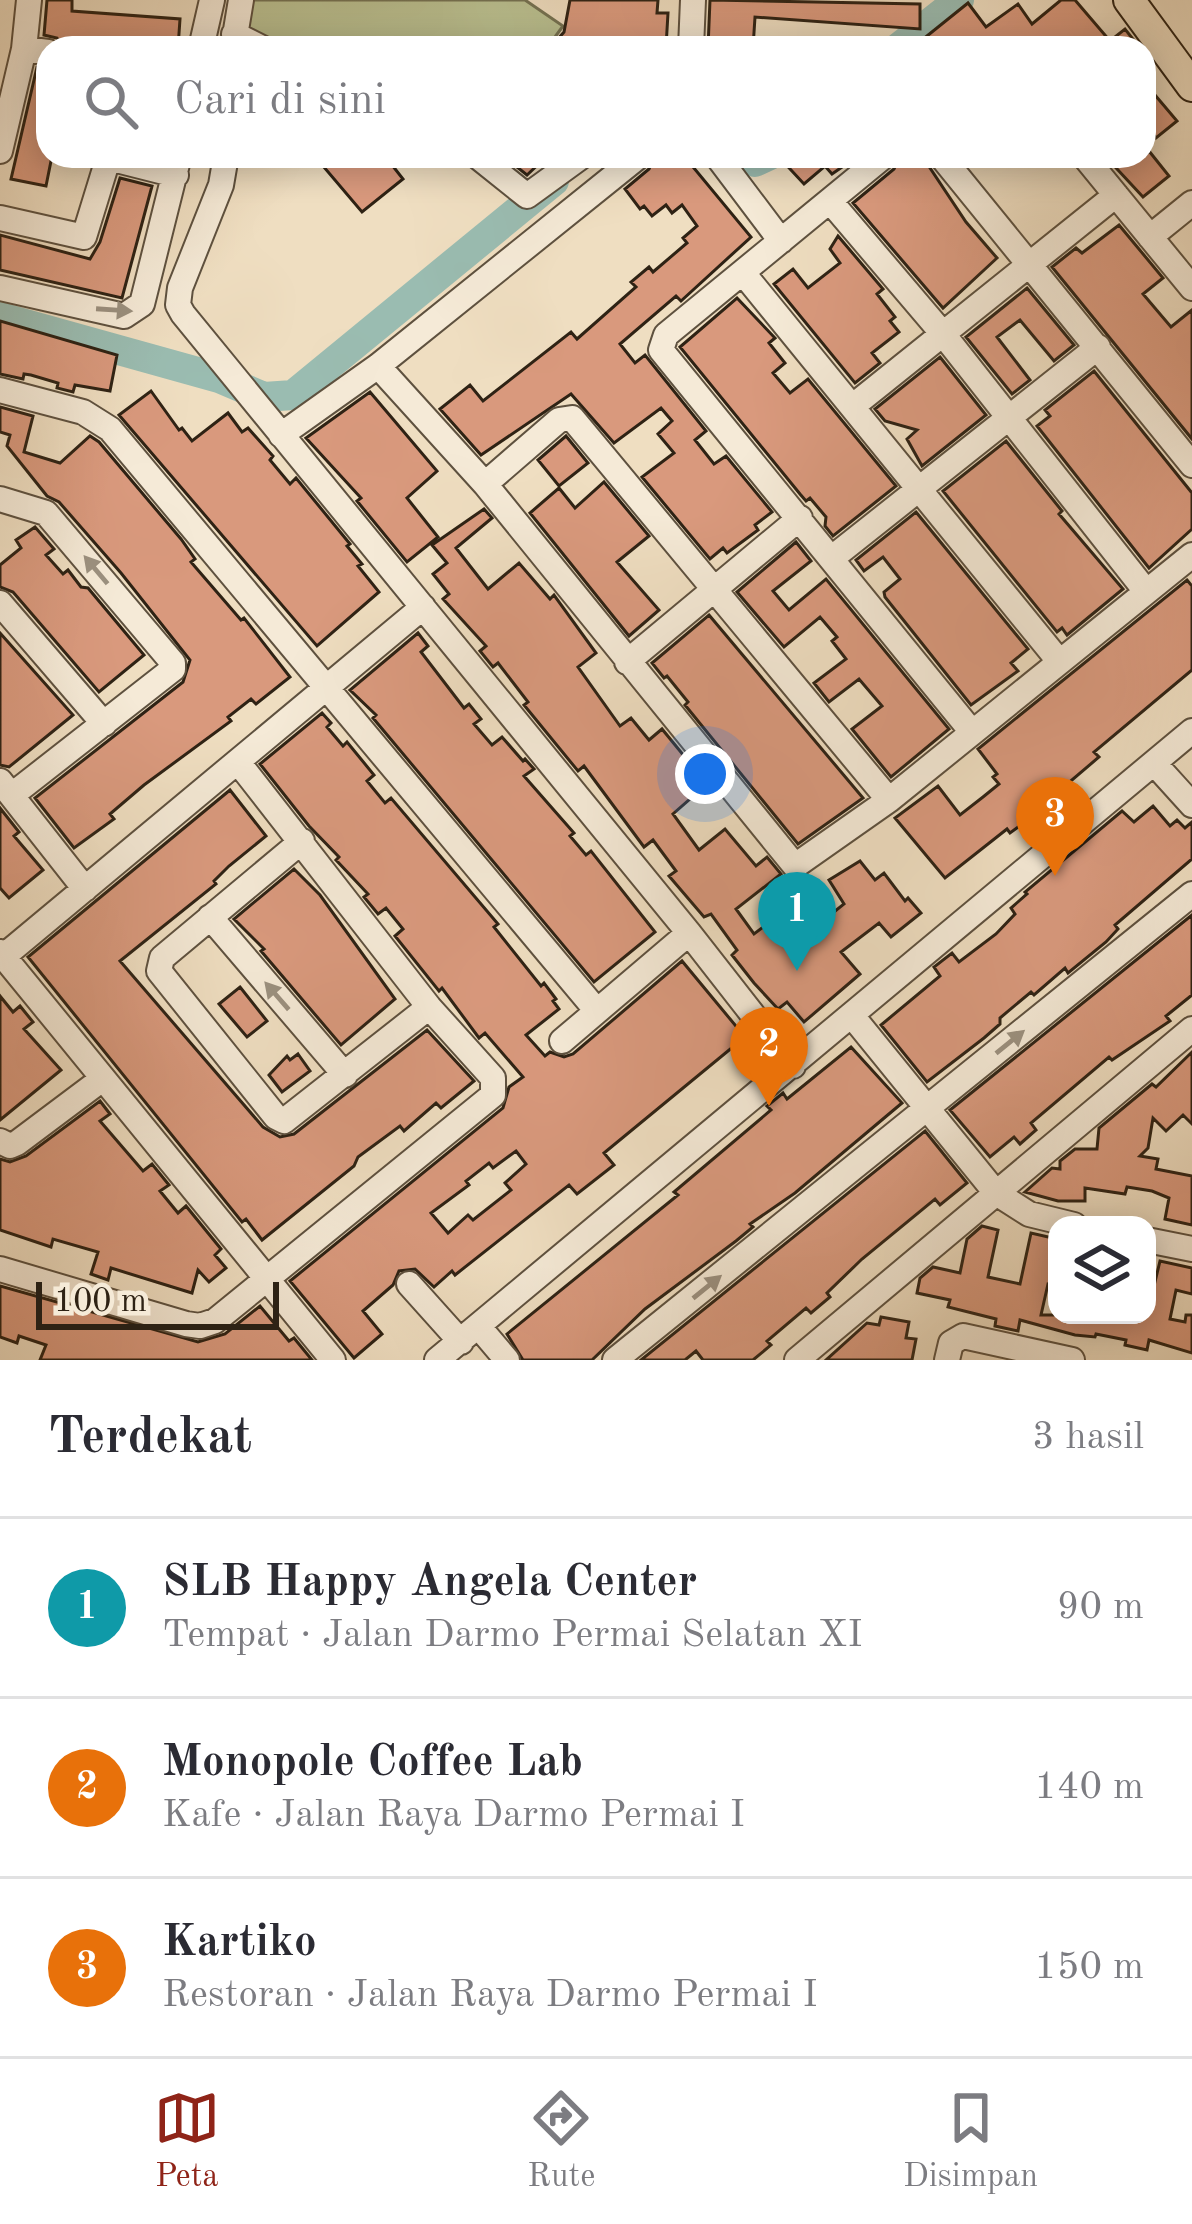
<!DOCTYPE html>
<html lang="id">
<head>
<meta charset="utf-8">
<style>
  body { margin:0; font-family:"Old Standard TT",serif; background:#f2f2f3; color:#2b2b33 }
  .controls { position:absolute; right:36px; bottom:36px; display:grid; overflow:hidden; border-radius:24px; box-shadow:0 6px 30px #0003 }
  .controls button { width:108px; height:108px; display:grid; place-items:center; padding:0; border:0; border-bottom:3px solid #e1e1e2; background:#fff; color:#2b2b33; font:60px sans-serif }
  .scale { position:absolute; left:36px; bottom:30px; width:243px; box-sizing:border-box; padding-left:12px; border:6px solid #2e2214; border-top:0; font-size:33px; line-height:42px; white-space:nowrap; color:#2e2214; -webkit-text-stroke:9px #f5ead7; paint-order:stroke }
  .you { position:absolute; left:705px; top:774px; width:42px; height:42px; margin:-30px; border:9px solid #fff; border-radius:50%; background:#1a73e8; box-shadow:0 0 0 18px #1a73e833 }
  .badge { display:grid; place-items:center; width:78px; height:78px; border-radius:50%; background:#8f2418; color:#fff; font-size:39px; font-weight:700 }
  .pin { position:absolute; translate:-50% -99px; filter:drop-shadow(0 3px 6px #0008) }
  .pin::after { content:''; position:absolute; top:63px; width:42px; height:36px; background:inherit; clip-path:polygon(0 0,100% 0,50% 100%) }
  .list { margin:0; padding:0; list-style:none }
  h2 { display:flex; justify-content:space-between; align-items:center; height:156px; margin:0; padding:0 48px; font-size:51px }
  h2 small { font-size:39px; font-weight:400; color:#7c7c81 }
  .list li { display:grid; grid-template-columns:78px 1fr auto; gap:36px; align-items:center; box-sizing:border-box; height:180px; padding:0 48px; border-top:3px solid #e1e1e2 }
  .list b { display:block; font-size:45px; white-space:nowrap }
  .list p { margin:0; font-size:39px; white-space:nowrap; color:#7c7c81 }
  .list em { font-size:39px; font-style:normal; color:#7c7c81 }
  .icon { flex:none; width:66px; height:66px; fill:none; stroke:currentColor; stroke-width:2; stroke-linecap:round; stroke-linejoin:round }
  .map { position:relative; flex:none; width:1192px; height:1360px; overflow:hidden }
  .search { position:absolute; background:#fff; box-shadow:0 6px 30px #0003; left:36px; right:36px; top:36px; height:132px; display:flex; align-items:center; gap:30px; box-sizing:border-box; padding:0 42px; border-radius:36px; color:#7c7c81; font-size:45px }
  .sheet { height:696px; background:#fff }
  nav { display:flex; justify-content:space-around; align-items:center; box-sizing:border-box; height:168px; border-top:3px solid #e1e1e2; background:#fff; font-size:33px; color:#7c7c81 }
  nav a { display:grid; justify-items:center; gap:6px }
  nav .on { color:#8f2418 }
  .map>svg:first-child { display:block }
</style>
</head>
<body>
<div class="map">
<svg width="1192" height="1360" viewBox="0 0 1192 1360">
  <rect width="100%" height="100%" fill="#efdec1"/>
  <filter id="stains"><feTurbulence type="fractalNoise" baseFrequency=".00167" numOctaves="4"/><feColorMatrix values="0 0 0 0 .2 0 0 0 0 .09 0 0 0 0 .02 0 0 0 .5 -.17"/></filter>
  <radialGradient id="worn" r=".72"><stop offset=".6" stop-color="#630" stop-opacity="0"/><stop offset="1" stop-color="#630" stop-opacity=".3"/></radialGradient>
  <path fill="#bac192" stroke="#747253" stroke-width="3" d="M253,0h272l38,26 -16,22h-276l-28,-12z"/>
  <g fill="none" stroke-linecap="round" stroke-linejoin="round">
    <path stroke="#9abcb1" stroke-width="30" d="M898,48l61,-48
      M745,156l10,6 13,-6
      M0,317l219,61 45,19 29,-2 261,-214"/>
  </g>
  <path fill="#d9997d" stroke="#2e2214" stroke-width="3" fill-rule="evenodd" d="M47,0h25v11l108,8 -2,29h-114l-7,-10 -13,-3z
    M570,0h88l-1,13h11l-2,34 -44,-3 -1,4h-71l14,-16z
    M710,0l210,4v25l-165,-12 -2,31h-45z
    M1061,0h14l35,41 15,-12 15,19h-228l56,-45 18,24 32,-23 14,20z
    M37,67l11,1v88h4l-6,30 -35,-7z
    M1144,82l33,39 -21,17 -12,-15z
    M1149,151l20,25 -26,21 -38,-41h39z
    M335,156h50l18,23 -41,33 -39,-46z
    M503,156h44l-20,19z
    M655,156h29l67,81 -70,64 -5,-5 -56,48 15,19 10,-8 61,76 -11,9 19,24 12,-8 46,56 -17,13 3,5 -31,23 -4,-5 -13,11 -68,-82 32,-24 -16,-19 14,-13 -11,-13 -47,35 -43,-49 -90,61 -41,-46 30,-24 13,16 88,-69 6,7 59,-52 -5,-5 18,-15 4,5 34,-29 -4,-5 14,-12 -15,-21 -10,8 -6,-8 -14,11 -8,-10 -4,3 -15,-20 24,-20z
    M778,156h80l-26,18 -7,-8 -21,18z
    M900,156h22l44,66 31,36 -54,50 -90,-105 41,-34z
    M120,178l32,8 -30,112 -122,-28v-35l90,24 10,-17z
    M1119,225l44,53 -20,16 28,33 21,-17v129l-140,-172 24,-19 6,5z
    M838,236l45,53 -6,5 18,23 -5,4 9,11 -27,21 8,10 -25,20 -81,-99 19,-15 15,19 32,-25 -10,-14z
    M1027,288l47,57 -20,16 -34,-41 -23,17 33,43 -18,14 -46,-57z
    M737,298l38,40 -6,5 16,20 -12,10 17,20 18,-14 88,107 -63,50 -8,-10 1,-9 -16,-19 -4,3 -6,-7 -120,-147z
    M0,321l117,34 -7,36 -35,-6 -2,7 -16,-4 1,-5 -27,-8 -7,-1 -1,5 -23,-5z
    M940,357l46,58 -64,51 -15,-27 10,-9 -32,-9 -10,-12z
    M1094,371l98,122v36l-43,39 -112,-142 13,-10 -5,-6z
    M151,391l28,39 3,-2 10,13 36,-28 14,19 6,-4 25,28 -3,4 20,24 6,-6 54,66 -3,2 15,18 -4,2 21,26 -62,54 -198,-231z
    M370,392l67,79 -30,27 31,39 -31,25 -50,-61 4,-3 -55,-60z
    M0,407l33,9 -9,36 36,11 30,-27 9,6 82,97 14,20 -4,3 6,7 44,51 3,-2 46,59 -34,27 -5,-5 -23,18 3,4 -87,64 -34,29 4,5 -40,29 -39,-50 148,-116 7,-22 -69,-87 -62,-71 -12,-6 -40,-50 3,-11 -10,-3z
    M566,436l22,27 -29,23 -21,-26z
    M1006,441l56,70 -3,3 64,75 -56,46 -5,-7 -5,4 -114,-141z
    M604,482l45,54 -32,26 42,48 -30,26 -99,-123 29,-25 16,20z
    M484,509l8,9 -36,30 32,41 31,-26 31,36 4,-4 42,58 -18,14 42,59 11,-8 18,22 13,-11 45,55 -34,30 26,36 26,-21 31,37 11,-9 14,17 -45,35 18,25 36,-27 19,25 35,-28 -15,-24 31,-19 15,19 9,-7 21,28 3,-3 13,15 -30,24 -12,-14 -38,29 19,22 -56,48 -17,-20 -9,7 -24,-26 -22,-28 5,-5 -26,-36 -7,3 -35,-41 7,-5 -23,-31 -9,7 -60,-81 -6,5 -54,-66 4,-3 -30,-39 -5,4 -13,-16 6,-5 -43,-47 6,-5 -16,-20 14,-11 -15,-18z
    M916,512l112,137 -17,14 7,8 -47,34 -86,-108 -1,-5 16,-13 -17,-22 -19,14 -8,-11z
    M35,527l19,22 -8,6 17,19 5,-4 13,17 7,1 56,67 -45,37 -86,-100 -13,-5v-22l21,-17 -5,-8z
    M796,542l15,19 -38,30 16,19 37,-31 123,150 -58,48 -39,-48 30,-23 -23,-27 -30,23 -15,-19 32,-24 -14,-18 5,-4 -17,-20 -36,30 -47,-55z
    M1187,580l5,6v84l-98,82 5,5 -33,28 3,4 -59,44 -3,-4 -62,49 -50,-60 43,-32 22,29 23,-18 16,-13 -6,-7 4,-3 -19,-25z
    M709,615l154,183 -65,46 -113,-139 3,-3 -21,-26 -3,2 -12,-15z
    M0,633l73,82 -64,52 -9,-2z
    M418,633l10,13 -7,6 43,56 5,-4 12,15 -7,5 18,21 10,-8 21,24 2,-2 9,10 -10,7 50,57 -4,3 16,19 5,-4 64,81 -61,50 -221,-264 3,-3 -26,-25z
    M322,713l9,10 -4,4 16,19 4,-4 27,33 -7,6 18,22 6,-5 107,126 -4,3 47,59 3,-3 12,16 -3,2 6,8 -33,26 19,21 5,-4 14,5 9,-3 109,-93 63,76 -141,116 10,12 -37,29 -8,-9 -114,90 -3,-4 -18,16 -19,-18 -16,2 -6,14 -30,26 19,23 -28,24 -64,-77 213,-173 6,-21 14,-10 -38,-44 -6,5 -37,-50 -3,3 -44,-55 8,-7 -17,-21 -8,6 -14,-17 4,-3 -32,-34 3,-3 -30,-31 -49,-62zM516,1151l10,13 -21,19 6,7 -38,30 -5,-5 -20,18 -17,-20 38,-28 -3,-4 23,-18 4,5z
    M230,790l36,46 -37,30 -15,15 2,3 -96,77 143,166 17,10 14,-3 133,-104 47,51 -33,27 -5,-5 -32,28 -4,-5 -42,31 -4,9 -92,74 -16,-21 -4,3 -214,-265z
    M1153,806l17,20 7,-6 8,8 7,-6v37l-77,66 3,4 -12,13 -38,31 -3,-5 -31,27 -3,-3 -31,26v6l-16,14 -57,44 -46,-57 59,-49 -6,-9 18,-14 7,9 37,-28 19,-20 -4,-6 16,-14 -2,-2 97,-81 12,11z
    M0,808l19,24 -5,4 29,34 -34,28 -9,-10z
    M294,869l26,26 75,104 -54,46 -80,-94 3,-2 -30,-30z
    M1192,915v80l-26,21 4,5 -58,39 -3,-3 -78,66 5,7 -16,14 -6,-7 -24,20 -40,-47z
    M240,987l27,34 -20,16 -28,-33z
    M0,996l13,16 7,-6 13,16 -9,7 37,41 -61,50z
    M851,1047l51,56 -107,90 -45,31 3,3 -17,14 -91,68 -53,51h-69l-16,-26 171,-139 -4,-3 97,-82 -4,-4 16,-13 4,6z
    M1192,1052v72l-9,-9 -17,16 -13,-13 -5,30 -8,8 18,3 -2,10 36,7v49l-27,-6 4,-21 -17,-7 -25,-4 -2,7 -40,-6v13h-27l-33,-9 27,-24 8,1v-8l15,-12h22l2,-21 53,-44 4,3z
    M298,1054l12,17 -28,21 -13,-17 18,-19 3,4z
    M100,1101l10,13 -10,7 43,50 9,-7 17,21 -9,6 18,22 8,-7 35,43 -6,6 11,13 -17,14 -11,-12 -6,23 -81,-25 -3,12 -17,-6 7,-22 -45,-13 -2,8 -51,-17v-71l10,3 16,-6z
    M925,1131l42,52 -27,22 -5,-6 -73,60 -35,34 3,4 -19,16 -5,-5 -39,33 4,4 -18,15h-50l-7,-9 -11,9h-44z
    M982,1226l16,4 -10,47 32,7 11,-51 26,6v47l-9,-2 -7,31h106l13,-54 32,7v26l-16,-4 -6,29 15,3 1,-7h6v38l-43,-13 -2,10 -22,-5 1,-5 -30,-6 -1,3 -20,-2 -55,-15 -2,11 -23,-5 1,-7 -48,-12 2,-7 -33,-7 3,-15 13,-11 27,6 7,-34z
    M0,1286l198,56 27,-8 35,-28 29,35 5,-3 18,22h-272l6,-15 -27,-9 -2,7 -17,-6z
    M881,1317l28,5 -3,16 10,1 -4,21h-86l41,-37 12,2z"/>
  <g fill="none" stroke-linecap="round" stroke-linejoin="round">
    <g stroke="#5e513f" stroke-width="28">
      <path id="minor" d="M234,34l28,14
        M201,48l11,-48
        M233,48l8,-48
        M691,48l2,-48
        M24,49l24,3
        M0,151l24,-102 5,-49
        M101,156l75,19
        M226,156l-5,29 -41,103 -2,17 5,9 506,619 104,133
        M477,156l50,40 55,-40
        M717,156l64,85
        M884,156l-218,179 -5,15 311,382
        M941,156l251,309
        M1084,156l108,132
        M830,201l113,133 202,256
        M0,218l84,19 24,-78
        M1150,237l42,-34
        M743,273l316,388
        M0,288l124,28 18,-12 37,-148
        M378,366l107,118 310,382 94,-66 303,-245
        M0,390l83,22 27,17 487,582
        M853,406l263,-211
        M281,435l97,-69 261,-210
        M485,484l74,-64 13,-2 317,382
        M0,499l46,14 127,150v6l-161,126
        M832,558l266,-211
        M0,603l104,121
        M627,662l173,-144
        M1154,763l38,42
        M0,781l85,108
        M302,841l-140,117 -3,13 117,146 8,4 145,-114
        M210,917l135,158
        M0,952l333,408
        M4,956l419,-349
        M853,1017l143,176 33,21 45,11
        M562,1041l127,-108
        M0,1141l10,5 7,-3 84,-63
        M1147,1240l45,9
        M0,1269l186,55 14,2 15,-5 278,-226v-17l-64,-71 -191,-245
        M409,1284l52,58
        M479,1327l28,33
        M437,1360l755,-629
        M615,1360l577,-466
        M797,1360l395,-331
        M947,1360l4,-17 12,-7 109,24"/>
    </g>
    <g stroke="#2e2214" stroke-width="34">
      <path id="major" d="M1129,0l63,86"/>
    </g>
    <use href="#minor" stroke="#f5ead7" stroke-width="24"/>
    <use href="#major" stroke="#efdec1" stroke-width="30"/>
  </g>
  <defs><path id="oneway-solid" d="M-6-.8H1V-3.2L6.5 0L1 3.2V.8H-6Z" transform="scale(3)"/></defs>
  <g fill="#9b907f">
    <use href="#oneway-solid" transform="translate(114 310) rotate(4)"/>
    <use href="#oneway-solid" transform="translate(96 570) rotate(-130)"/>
    <use href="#oneway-solid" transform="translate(277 996) rotate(-131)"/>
    <use href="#oneway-solid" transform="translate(1010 1042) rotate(-39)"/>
    <use href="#oneway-solid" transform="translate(707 1287) rotate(-39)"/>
  </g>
  <rect width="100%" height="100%" filter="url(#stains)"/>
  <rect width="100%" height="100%" fill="url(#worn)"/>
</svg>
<div class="controls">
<button><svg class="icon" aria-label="layers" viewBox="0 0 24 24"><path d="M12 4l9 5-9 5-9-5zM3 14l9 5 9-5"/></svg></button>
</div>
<div class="scale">100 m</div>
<div class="you"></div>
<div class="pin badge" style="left:797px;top:971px;background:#0f9aa8">1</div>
<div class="pin badge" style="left:769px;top:1106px;background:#e8710a">2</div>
<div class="pin badge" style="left:1055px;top:876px;background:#e8710a">3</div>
<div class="search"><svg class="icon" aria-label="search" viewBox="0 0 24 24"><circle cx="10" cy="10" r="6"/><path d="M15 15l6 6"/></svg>Cari di sini</div>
</div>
<section class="sheet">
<h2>Terdekat<small>3 hasil</small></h2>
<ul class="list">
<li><span class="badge" style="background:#0f9aa8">1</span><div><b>SLB Happy Angela Center</b><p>Tempat · Jalan Darmo Permai Selatan XI</p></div><em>90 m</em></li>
<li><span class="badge" style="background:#e8710a">2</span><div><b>Monopole Coffee Lab</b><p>Kafe · Jalan Raya Darmo Permai I</p></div><em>140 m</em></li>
<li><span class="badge" style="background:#e8710a">3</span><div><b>Kartiko</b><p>Restoran · Jalan Raya Darmo Permai I</p></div><em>150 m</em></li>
</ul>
</section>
<nav>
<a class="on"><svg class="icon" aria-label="map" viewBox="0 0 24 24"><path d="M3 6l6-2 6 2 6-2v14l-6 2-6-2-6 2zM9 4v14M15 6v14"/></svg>Peta</a>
<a><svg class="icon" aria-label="directions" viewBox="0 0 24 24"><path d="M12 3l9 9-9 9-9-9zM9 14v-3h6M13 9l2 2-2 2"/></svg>Rute</a>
<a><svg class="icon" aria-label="saved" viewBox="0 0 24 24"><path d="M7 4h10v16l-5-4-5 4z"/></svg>Disimpan</a>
</nav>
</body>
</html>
